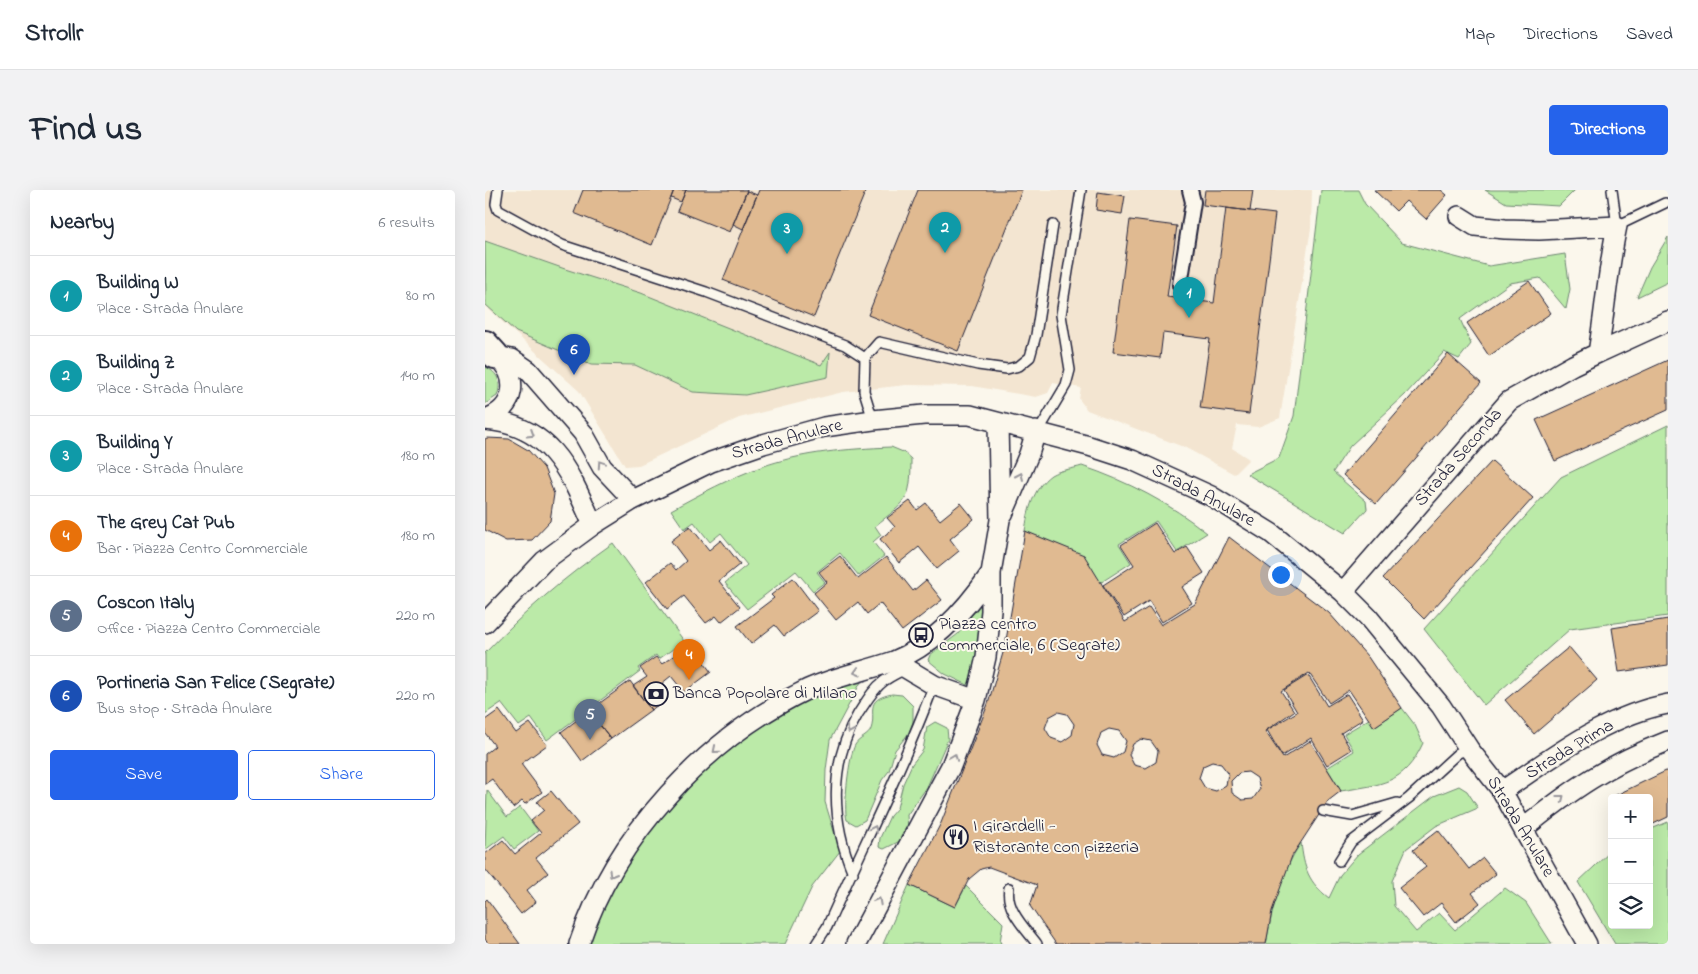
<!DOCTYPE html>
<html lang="en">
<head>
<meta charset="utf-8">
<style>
  body { margin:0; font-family:"Indie Flower",sans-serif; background:#f2f2f3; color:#1f2937 }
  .controls { position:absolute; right:15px; bottom:15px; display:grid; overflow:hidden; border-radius:5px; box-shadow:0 5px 20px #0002 }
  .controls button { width:45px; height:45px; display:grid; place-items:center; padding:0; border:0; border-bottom:1px solid #e0e1e3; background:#fff; color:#1f2937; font:25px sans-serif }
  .you { position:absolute; left:795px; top:384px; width:18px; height:18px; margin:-12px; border:4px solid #fff; border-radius:50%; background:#1a73e8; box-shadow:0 0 0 8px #1a73e833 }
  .badge { display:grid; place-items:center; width:32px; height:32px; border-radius:50%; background:#2563eb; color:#fff; font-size:16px; font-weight:700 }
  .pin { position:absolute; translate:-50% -41px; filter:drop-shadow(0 1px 2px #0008) }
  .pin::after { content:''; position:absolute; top:26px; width:18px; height:15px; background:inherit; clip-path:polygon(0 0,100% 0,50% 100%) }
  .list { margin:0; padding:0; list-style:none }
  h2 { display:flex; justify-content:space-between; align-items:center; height:65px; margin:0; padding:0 20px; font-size:21px }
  h2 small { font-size:16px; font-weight:400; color:#747a83 }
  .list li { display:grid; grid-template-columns:32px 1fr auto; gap:15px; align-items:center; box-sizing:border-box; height:80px; padding:0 20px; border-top:1px solid #e0e1e3 }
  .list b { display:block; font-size:19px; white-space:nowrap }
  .list p { margin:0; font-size:16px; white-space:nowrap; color:#747a83 }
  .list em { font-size:16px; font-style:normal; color:#747a83 }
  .actions { display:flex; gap:10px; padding:15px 20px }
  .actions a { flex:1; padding:11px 0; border:1px solid #2563eb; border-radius:5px; text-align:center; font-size:18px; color:#2563eb }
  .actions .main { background:#2563eb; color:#fff }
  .icon { flex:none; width:28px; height:28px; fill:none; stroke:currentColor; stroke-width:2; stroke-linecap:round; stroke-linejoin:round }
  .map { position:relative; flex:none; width:1183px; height:754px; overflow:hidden; border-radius:5px }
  header { display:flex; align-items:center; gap:30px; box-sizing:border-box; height:70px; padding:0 25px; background:#fff; border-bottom:1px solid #e0e1e3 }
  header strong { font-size:24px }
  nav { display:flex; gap:28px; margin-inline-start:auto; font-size:18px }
  .intro { display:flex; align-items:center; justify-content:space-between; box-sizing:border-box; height:120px; padding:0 30px }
  h1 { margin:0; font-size:35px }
  .button { padding:12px 22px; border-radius:5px; background:#2563eb; color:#fff; font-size:18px; font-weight:700 }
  main { display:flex; gap:30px; padding:0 30px }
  aside { flex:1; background:#fff; border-radius:5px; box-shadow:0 5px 20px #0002 }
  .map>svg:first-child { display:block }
</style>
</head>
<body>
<header>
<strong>Strollr</strong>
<nav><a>Map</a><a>Directions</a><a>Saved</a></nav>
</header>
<div class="intro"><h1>Find us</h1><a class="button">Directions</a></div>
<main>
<aside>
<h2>Nearby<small>6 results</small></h2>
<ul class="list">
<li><span class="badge" style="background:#0f9aa8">1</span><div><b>Building W</b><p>Place · Strada Anulare</p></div><em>80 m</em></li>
<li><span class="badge" style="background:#0f9aa8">2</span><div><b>Building Z</b><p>Place · Strada Anulare</p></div><em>140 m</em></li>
<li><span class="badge" style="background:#0f9aa8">3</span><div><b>Building Y</b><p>Place · Strada Anulare</p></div><em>180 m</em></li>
<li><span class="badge" style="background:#e8710a">4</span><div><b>The Grey Cat Pub</b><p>Bar · Piazza Centro Commerciale</p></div><em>180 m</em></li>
<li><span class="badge" style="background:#5c6f8a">5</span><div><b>Coscon Italy</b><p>Office · Piazza Centro Commerciale</p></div><em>220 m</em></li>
<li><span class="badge" style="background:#1a4fb4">6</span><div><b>Portineria San Felice (Segrate)</b><p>Bus stop · Strada Anulare</p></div><em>220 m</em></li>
</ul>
<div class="actions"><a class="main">Save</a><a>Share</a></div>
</aside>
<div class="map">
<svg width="1183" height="754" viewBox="0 0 1183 754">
  <rect width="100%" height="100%" fill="#fbf7ec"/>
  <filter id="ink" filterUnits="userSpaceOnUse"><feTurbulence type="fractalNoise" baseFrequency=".02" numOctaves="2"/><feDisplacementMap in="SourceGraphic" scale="10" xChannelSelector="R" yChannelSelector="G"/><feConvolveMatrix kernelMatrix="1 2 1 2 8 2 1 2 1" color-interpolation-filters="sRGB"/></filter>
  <g filter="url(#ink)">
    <path fill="#f3e5d1" d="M0,0h827l-1,38 -31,190 -22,9 -21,-2 -5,23 17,11 -15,15 -48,-26 -99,-38 -8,-11 2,-11 -28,-5 -5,10 -12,4 -64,-11 -66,-1 -63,7 -104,26 -100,47 -14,1 -46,-75 -94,-85z"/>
    <path fill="#bbeaa8" stroke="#6e8672" d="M836,0h37l7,14 37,39 87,23 76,-12 5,35 -4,20 -26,-31 -30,5 -50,36 11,25 -12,15 -15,-7 -39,43 -55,51 -17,26 33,29 1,8 -22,24 -98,-59 32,-16 15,-42z
      M1000,0h90l-16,16 -53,-3z
      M1183,47v45l-31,15 13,-30z
      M0,51l80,28 76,24 180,72 9,-13 -2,25 -83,18 -52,-3 -58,-27 -44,-1 -75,-32 -30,-27z
      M0,177c13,5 17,16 12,29l-12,8z
      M1183,235v191l-98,13 -86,76 -60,-76 137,-152z
      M406,257l12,5 8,7c0,44 -5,42 -36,67l6,9 -8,7 11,14 -25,20 -19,-23 -23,19 8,10 -12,9 -17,-20 -49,38 -22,-26 22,-18 -26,-32 -11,9 -16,-20 -10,7 -13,-19c29,-16 59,-32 90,-43 42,-15 86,-18 130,-20z
      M597,276c45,15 89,38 125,67l-30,19 -21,-31 -37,23 12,19 -31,20 -45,-38 -30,-14c3,-20 8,-43 26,-56 8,-5 22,-6 31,-9z
      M128,353l71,98 -25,18 -3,-4 -18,13 2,3 -93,69 -16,-22 -12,8 -18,-23 -16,11v-61c39,-41 81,-77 128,-110z
      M502,409l-12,66 -7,20 -23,-11 -17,-14 2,-5 28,-21 24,-33z
      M377,490l-32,60 -4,30 -1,32 15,49 -28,36 -27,57h-200c10,-20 18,-42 30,-62 33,-60 99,-132 160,-165 27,-16 57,-27 87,-37z
      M407,504l10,1 11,11v16l-4,11 -14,17 -6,21 -7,9 -17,40 -9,5 -9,-5c-4,-12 2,-64 8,-75 4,-7 14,-9 16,-16 6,-17 -8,-29 21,-35z
      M917,518l13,17 8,18c-19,42 -42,41 -82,48l-14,-23 27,-17 -10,-17 25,-15 5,8z
      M450,532l12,6 1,11 -21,48 -20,28 1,16 -6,9 -18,9 -5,-2 1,-9 10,-22 7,-8 6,-24 9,-20 11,-14 4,-23z
      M974,596l8,5 11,17 -42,18 -30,23 -14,32 2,25 22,26 23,-19 16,17 50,-42 21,15 26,41h-286c6,-35 15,-72 35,-101 3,25 7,39 28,55l11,-23 18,-21 76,-58z
      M2,600l20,27 13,-10 18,24 -24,18 -10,-13 -19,14z
      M1183,632v122h-53l-37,-62 34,-32v75h37v-95z
      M424,695l46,22 11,-21 37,37 -3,19 2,2h-119z"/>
    <path fill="#e0ba91" stroke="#22223b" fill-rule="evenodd" d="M98,0h91l-22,55 -78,-32z
      M189,0h12l-5,12 -10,-4z
      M201,0h61l-17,42 -53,-21z
      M274,0h107l-52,127 -91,-37z
      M433,0h104l-64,161 -90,-36z
      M720,0h48l-3,21 -47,-6z
      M889,0h67l6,5 -21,24 -20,-18 -10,10z
      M262,1l10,4 -14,34 -10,-5z
      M613,2l27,4 -3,18 -26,-4z
      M741,18l49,6 -26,200 -49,-6 10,-69 -47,-6 -3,25 -47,-6 17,-132 47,6 -10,71 47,6z
      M1044,91l22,32 -62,43 -22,-33z
      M963,164l33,29 -105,121 -33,-29z
      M1183,170v50l-113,51 -19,-41z
      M2,248l22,1 19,11 16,18 10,26 -4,27 -18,19 -26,1 -21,-11v-91z
      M1007,271l41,37 -109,121 -41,-41z
      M425,311l7,9 9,-7 14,17 21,-17 13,16 -24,20 9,12 -22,18 -18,-22 -20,16 -19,-24 15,-12 -8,-9z
      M670,333l20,31 12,-7 17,26 -22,14 10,16 -30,19 -13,-21 -25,16 -21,-32 31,-20 -13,-20z
      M205,336l19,24 12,-10 19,24 -21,17 21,26 -19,15 -5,-6 -10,7 -22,-27 -17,13 -21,-27 24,-19 6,7 10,-9 -15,-20z
      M540,341l59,24 41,67 24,-15 12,18 34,-21 34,-67 100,76 39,44 34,51 -28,19 -25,-37 -20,13 -20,-30 -28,18 13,20 -29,20 18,27 27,-17 31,50 -13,10 -36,55 -20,55 -6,33h-210l-26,-38 7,-21 -48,-18 -8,2 -12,10 -14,28 -46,-22 32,-62 47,-119 17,-58zM573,522l9,2 7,10 -2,11 -10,7 -11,-4 -6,-10 4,-11zM624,539l10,2 7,10 -3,11 -9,6 -12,-3 -5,-10 4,-12zM656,549l10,2 7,10 -2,11 -10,6 -12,-3 -5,-10 4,-11zM727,572l9,2 7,9 -2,12 -10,6 -11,-3 -6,-10 4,-12zM763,582l9,6 3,11 -7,10 -11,1 -10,-7 -1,-12 8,-8z
      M355,366l18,23 28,-22 27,34 13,-11 16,20 -40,31 -22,-28 -13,11 -9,-12 -22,18 -22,-27 13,-11 -8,-10z
      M308,388l25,33 -34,25 -9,-11 -24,19 -14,-18 37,-28 -3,-3z
      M1183,429v46l-49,7 -7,-44z
      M205,454l21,28 -27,20 -13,-16 -15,12 9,12 -14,10 -18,-24 14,-9 -7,-9 16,-11 6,7z
      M1084,457l28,33 -63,54 -29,-34z
      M823,485l19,31 20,-12 16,25 -22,14 10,17 -24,15 -16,-27 -29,18 -15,-26 30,-18 -13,-22z
      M145,491l21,29 -40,29 -22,-28z
      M14,520l17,23 14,-10 17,22 -26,19 21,28 -17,12 -3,-3 -9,7 -21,-29 -7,5v-30l10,-8 -10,-13v-13z
      M104,521l22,28 -29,22 -21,-29z
      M1183,580v47l-19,9v-28h-37v4l-2,-4z
      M66,601l27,33 -42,34 12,15 -21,17 9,12 -15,12 -36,-45v-15l18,-14 12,14 26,-21 -10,-12 13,-11 -7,-8z
      M953,640l31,39 14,-11 13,16 -24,19 8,10 -24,19 -15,-19 -18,14 -24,-29 27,-21 -13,-17z
      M2,709l33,45h-32l-3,-5v-38z"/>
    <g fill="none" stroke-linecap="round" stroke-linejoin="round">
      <g stroke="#22223b" stroke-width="12">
        <path id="service" d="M13,0l-2,14 2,6 64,35 144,47 139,53 20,13
          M1127,0l5,36 48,-23
          M388,230l-9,-29 1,-33 14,-16 99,23 29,4 12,-3 11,-9 6,-22 17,-110
          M553,242l28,-47 4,-15 -9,-55 20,-125
          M838,621l29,5 45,-13
          M854,671l12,-19 58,-44 49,-45 11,-4
          M368,683c-22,-52 -24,-110 5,-159 8,-12 15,-25 26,-33 7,-5 14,-8 21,-12
          M524,698c-4,21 16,40 28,56
          M331,754l11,-17c36,-81 75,-158 107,-242"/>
      </g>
      <g stroke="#22223b" stroke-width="18">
        <path id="pedestrian" d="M695,95l13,-83 -3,-12"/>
      </g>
      <g stroke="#22223b" stroke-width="22">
        <path id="minor" d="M1113,163l70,-32
          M0,164l27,5 16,11 55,63 19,34 31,33
          M0,229c31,-10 36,-44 10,-63
          M0,230c66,5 84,51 108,105
          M518,324l26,-60 7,-23
          M858,402l166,-191 64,-36 25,-12c7,-42 10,-85 19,-127l-78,4 -34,-1 -30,-3 -16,-10
          M0,433l59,-62 49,-36 40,-25 78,-38 52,-18 61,-17 49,-7 51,-5h46l119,31 43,14 79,36 60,37 72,59 25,25 73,89 28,43 33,42 85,153
          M409,471l40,24 42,15
          M1017,601c51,-34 105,-76 166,-87
          M1038,639c49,-40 86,-65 145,-88
          M94,754c36,-109 127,-206 229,-255 28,-13 58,-18 86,-28 40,-16 73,-53 97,-88
          M371,754l95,-178 25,-66 10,-43 5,-46v-38l9,-53 -2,-96"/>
      </g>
      <g stroke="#22223b" stroke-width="30">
        <path id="secondary" d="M0,154l10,11"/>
      </g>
      <use href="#service" stroke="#fbf7ec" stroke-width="9"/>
      <use href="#pedestrian" stroke="#fbf7ec" stroke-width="14"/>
      <use href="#minor" stroke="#fbf7ec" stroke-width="19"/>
      <use href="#secondary" stroke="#fbf7ec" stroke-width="26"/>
    </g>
    <defs><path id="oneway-chevron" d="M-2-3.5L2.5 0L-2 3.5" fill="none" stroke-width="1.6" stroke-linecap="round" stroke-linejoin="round" transform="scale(1.25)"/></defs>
    <g stroke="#99979c">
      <use href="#oneway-chevron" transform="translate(46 244) rotate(32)"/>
      <use href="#oneway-chevron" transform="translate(116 274) rotate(-124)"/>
      <use href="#oneway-chevron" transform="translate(535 286) rotate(-66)"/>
      <use href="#oneway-chevron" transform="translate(372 482) rotate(163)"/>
      <use href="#oneway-chevron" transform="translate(365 540) rotate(113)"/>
      <use href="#oneway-chevron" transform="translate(231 560) rotate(140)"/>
      <use href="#oneway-chevron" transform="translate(469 567) rotate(-69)"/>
      <use href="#oneway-chevron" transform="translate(1076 608) rotate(-38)"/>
      <use href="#oneway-chevron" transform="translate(389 639) rotate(-65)"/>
      <use href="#oneway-chevron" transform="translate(127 684) rotate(120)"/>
      <use href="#oneway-chevron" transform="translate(393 711) rotate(-62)"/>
    </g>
  </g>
  <defs>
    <g id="bus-ring" transform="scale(1.25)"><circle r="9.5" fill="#fbf7ec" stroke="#22223b" stroke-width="1.5"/><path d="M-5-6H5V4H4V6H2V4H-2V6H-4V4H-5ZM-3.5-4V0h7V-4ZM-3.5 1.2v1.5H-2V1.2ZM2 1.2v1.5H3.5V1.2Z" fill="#22223b"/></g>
    <g id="bank-ring" transform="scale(1.25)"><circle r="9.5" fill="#fbf7ec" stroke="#22223b" stroke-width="1.5"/><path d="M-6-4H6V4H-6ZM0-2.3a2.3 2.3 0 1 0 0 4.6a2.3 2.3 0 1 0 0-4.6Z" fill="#22223b"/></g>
    <g id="restaurant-ring" transform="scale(1.25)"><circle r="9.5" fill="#fbf7ec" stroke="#22223b" stroke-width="1.5"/><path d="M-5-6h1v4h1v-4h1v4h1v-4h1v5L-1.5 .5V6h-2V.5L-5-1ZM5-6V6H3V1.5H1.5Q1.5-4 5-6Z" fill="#22223b"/></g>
  </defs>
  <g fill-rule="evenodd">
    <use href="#bus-ring" x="436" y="445"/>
    <use href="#bank-ring" x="171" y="504"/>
    <use href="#restaurant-ring" x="471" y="647"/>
  </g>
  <g text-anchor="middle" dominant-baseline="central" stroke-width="4" stroke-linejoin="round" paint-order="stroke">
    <g font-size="18" fill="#22223b" stroke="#fbf7ec">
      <text transform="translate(302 250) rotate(-15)">Strada Anulare</text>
      <text transform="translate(974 268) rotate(-49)">Strada Seconda</text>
      <text transform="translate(718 306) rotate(28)">Strada Anulare</text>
      <text transform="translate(1085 560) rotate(-31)">Strada Prima</text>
      <text transform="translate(1035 637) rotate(59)">Strada Anulare</text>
    </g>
    <g font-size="18" fill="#22223b" stroke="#fbf7ec" text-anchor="start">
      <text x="454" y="435">Piazza centro<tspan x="454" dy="21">commerciale, 6 (Segrate)</tspan></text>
      <text x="188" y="504">Banca Popolare di Milano</text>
      <text x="488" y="637">I Girardelli -<tspan x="488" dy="21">Ristorante con pizzeria</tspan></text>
    </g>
  </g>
</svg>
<div class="controls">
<button>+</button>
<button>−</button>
<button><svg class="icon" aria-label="layers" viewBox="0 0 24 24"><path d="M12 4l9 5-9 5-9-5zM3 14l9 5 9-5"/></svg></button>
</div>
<div class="you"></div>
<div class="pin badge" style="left:704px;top:128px;background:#0f9aa8">1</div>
<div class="pin badge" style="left:460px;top:63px;background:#0f9aa8">2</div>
<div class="pin badge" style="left:302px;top:64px;background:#0f9aa8">3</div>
<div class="pin badge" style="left:204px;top:490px;background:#e8710a">4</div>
<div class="pin badge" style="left:105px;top:550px;background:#5c6f8a">5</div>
<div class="pin badge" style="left:89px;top:185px;background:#1a4fb4">6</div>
</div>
</main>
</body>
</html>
